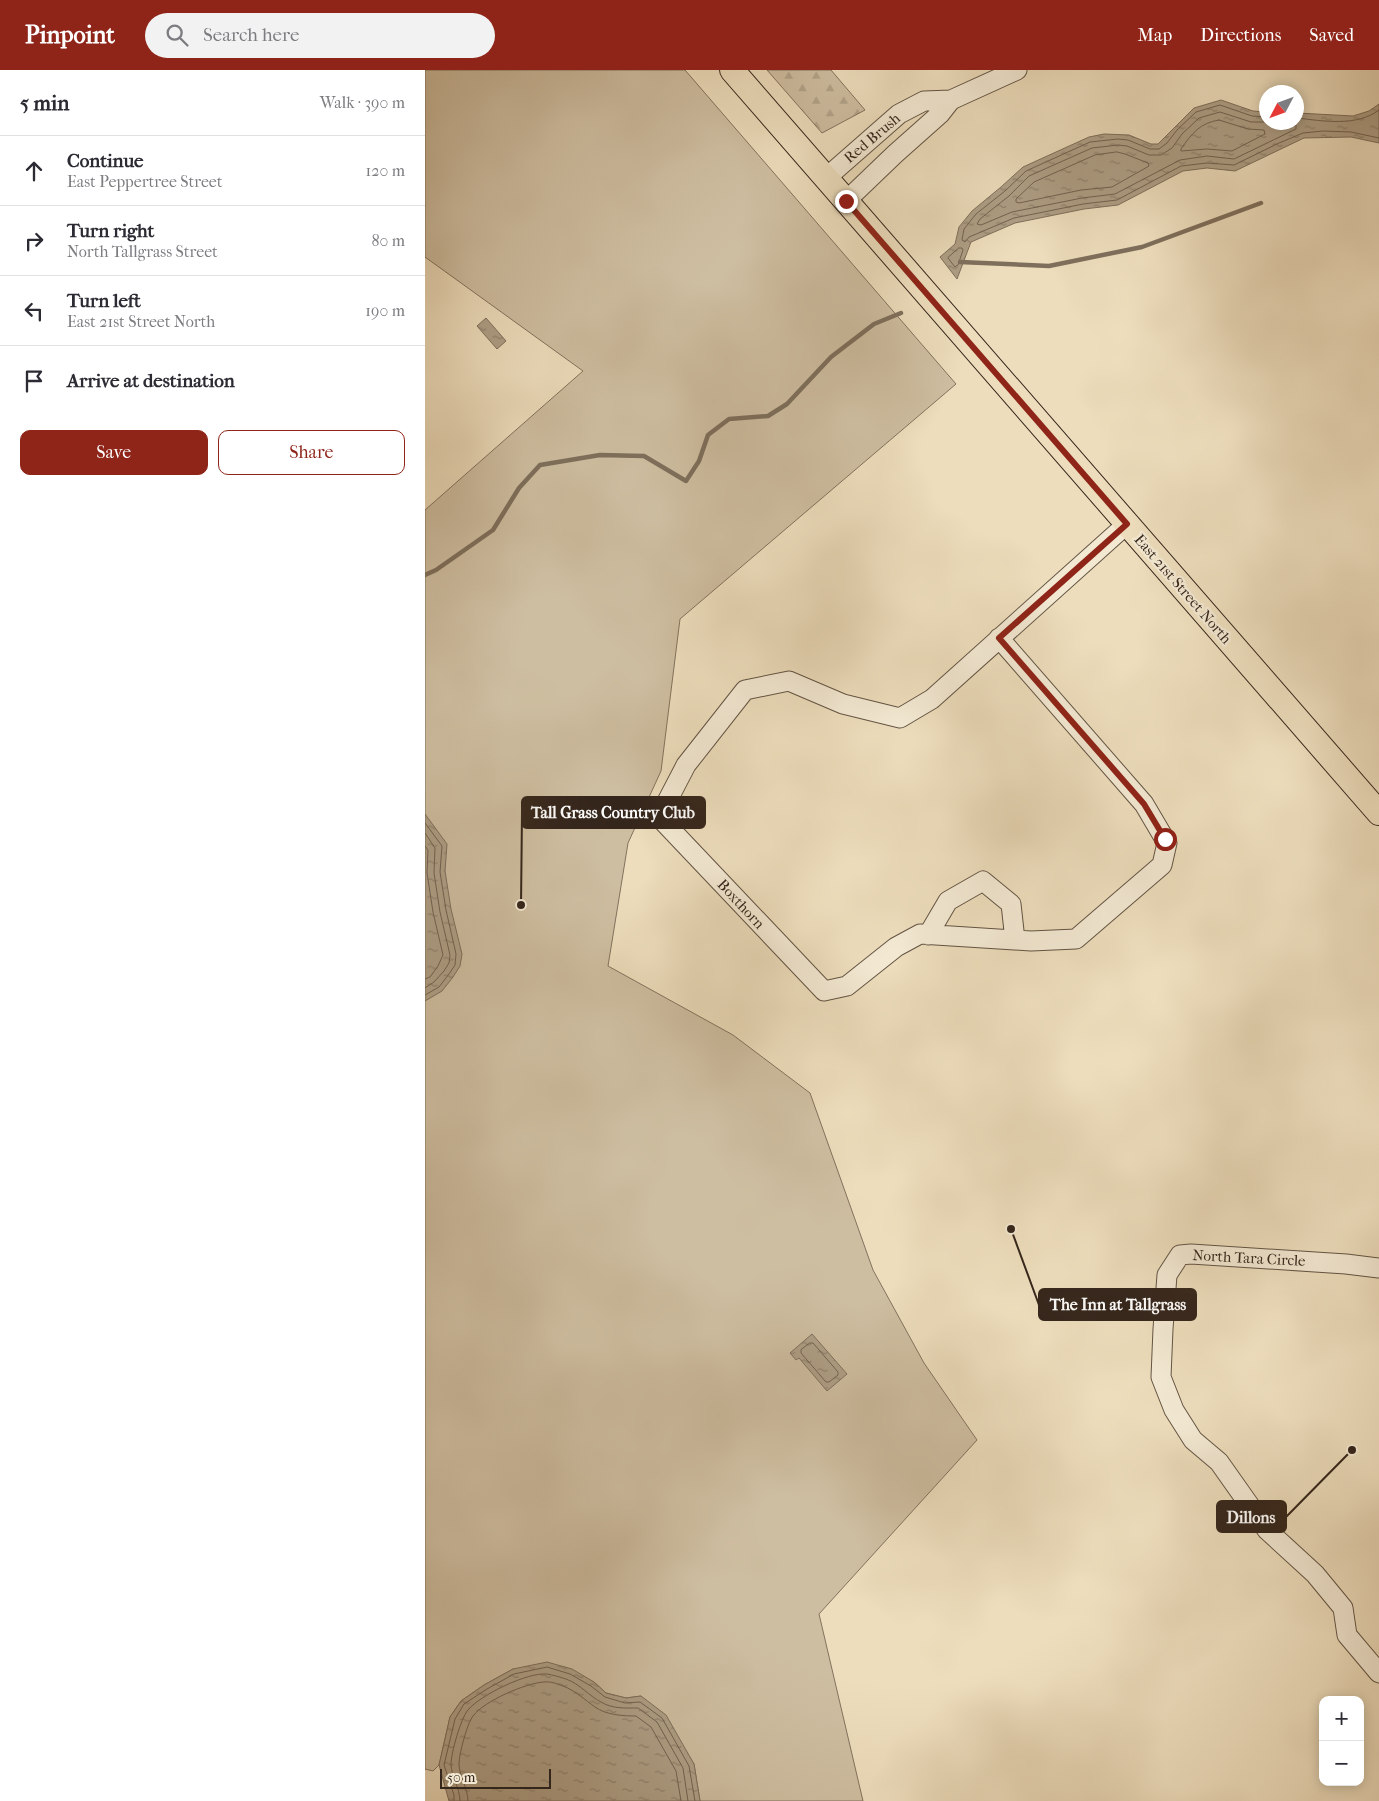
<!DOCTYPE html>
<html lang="en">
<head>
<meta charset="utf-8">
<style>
  body { margin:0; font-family:"IM FELL French Canon",serif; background:#f2f2f3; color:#2b2b33 }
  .controls { position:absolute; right:15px; bottom:15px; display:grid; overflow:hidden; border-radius:10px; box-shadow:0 2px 12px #0003 }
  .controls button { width:45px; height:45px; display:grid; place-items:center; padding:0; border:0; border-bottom:1px solid #e1e1e2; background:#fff; color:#2b2b33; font:25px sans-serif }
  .compass { position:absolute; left:834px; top:15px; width:45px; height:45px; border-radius:50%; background:#fff; box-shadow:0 2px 12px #0003; rotate:229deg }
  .scale { position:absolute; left:15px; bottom:12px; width:111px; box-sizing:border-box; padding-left:5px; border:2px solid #35261c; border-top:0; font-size:14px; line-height:18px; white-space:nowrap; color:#35261c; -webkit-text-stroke:4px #f3e9d3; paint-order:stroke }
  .stop { position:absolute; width:15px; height:15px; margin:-11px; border:4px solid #8f2418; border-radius:50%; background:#fff }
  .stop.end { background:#8f2418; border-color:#fff; box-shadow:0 1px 5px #0008 }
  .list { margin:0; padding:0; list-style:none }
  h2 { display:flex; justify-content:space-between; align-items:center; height:65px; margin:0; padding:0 20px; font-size:21px }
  h2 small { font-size:16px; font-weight:400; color:#7c7c81 }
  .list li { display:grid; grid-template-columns:32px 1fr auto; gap:15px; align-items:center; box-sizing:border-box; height:70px; padding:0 20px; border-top:1px solid #e1e1e2 }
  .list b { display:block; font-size:19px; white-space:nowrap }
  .list p { margin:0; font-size:16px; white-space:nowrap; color:#7c7c81 }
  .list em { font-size:16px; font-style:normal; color:#7c7c81 }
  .actions { display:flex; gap:10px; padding:15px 20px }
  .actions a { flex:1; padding:11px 0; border:1px solid #8f2418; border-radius:10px; text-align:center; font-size:18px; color:#8f2418 }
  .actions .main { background:#8f2418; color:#fff }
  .icon { flex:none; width:28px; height:28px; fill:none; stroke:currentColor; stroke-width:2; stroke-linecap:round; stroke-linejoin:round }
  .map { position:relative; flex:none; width:954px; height:1731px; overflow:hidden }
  header { display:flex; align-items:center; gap:30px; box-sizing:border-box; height:70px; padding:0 25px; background:#8f2418; color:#fff }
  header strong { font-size:24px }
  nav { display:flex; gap:28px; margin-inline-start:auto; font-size:18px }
  .search { width:350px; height:45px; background:#f2f2f3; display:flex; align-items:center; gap:12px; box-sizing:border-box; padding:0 18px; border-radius:28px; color:#7c7c81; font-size:19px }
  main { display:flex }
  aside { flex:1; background:#fff }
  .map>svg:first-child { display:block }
</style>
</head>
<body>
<header>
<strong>Pinpoint</strong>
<div class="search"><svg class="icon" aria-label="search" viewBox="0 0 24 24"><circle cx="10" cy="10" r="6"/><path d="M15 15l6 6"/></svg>Search here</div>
<nav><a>Map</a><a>Directions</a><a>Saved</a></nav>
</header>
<main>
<aside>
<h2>5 min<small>Walk · 390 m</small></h2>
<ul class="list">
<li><svg class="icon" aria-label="ahead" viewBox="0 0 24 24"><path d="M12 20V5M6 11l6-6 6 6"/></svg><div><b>Continue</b><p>East Peppertree Street</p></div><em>120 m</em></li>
<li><svg class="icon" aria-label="right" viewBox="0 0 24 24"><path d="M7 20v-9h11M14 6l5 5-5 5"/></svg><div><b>Turn right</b><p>North Tallgrass Street</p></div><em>80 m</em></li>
<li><svg class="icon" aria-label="left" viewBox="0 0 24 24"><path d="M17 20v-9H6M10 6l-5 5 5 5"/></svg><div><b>Turn left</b><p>East 21st Street North</p></div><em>190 m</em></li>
<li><svg class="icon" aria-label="arrive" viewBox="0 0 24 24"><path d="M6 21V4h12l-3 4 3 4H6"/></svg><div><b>Arrive at destination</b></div></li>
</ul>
<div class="actions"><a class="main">Save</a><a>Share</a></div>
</aside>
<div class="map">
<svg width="954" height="1731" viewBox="0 0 954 1731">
  <defs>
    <pattern id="forest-firs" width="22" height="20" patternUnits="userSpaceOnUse" patternTransform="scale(1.25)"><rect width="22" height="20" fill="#cebea1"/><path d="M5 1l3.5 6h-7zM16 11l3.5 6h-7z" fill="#b2a38a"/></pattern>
    <pattern id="water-ripples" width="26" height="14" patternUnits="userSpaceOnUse" patternTransform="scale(1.25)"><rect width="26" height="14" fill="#ae9f86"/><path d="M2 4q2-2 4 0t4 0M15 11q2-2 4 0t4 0" fill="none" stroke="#8e816d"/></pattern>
  </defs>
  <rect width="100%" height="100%" fill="#edddbc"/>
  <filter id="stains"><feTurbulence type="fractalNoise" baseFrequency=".004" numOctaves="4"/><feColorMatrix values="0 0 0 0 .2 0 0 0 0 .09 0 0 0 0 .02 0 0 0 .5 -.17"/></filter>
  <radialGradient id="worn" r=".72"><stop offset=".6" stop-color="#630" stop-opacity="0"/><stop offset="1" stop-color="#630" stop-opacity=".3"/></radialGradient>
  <path fill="#cebea1" stroke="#82725e" d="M0,0h260l271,314 -276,235 -19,152 -33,72 -20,123 125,69 77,58 63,177 51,93 53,77 -158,174 44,187h-163l-6,-37 -12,-18 -41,-50 -15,2 -20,-5 -12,-11 -81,-13 -29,16 -23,16 -11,16 -11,48 -6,6 -8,-2v-1259l158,-139 -158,-114z"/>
  <path fill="url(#forest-firs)" stroke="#82725e" d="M342,0h64l34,40 -43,23z"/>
  <path fill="url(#water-ripples)" stroke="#7e6f5c" d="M796,30l32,11 13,1 1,10h30v-9l56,3 16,-5 10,-7v39l-28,-6 -47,1 -69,33 -28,-3 -24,3 -65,34 -34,4 -69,14 -44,19 -14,37 -17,-22 15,-13 4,-17 13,-16 29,-24 22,-20 66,-30 15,-3 25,1 22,9h7l36,-36z
    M61,248l20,23 -9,8 -20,-23z
    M0,744l22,30 -2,27 6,38 11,45 -2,12 -7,11 -11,14 -17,10z
    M387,1264l35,40 -20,17 -28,-33 -3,2 -6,-7z
    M122,1592l25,7 22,13 12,11 20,5 15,-2 25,19 28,49 6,37h-251l-10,-36 11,-48 11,-16 23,-16 29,-16z"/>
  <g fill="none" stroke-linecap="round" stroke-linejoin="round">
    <path stroke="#726251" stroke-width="1" d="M842,47l-15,-1 -32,-11 -24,7 -19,18 -10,13 -8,6h-9l-22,-9 -10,-1 -28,3 -64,29 -21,20 -29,23 -12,15 -2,11 3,2 4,-5 45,-19 69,-14 34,-4 64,-34 26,-3 27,2 45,-22 24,-10 20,-2 28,1 28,6
      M872,48c26,3 60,9 82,-8
      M794,50l29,9 16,1 1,4 -33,17 -25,-2 -26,2v-2c11,-16 19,-26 38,-29z
      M843,52h-17l-31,-10 -21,6 -17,16 -10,14 -11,7h-12l-22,-9 -9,-1 -26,3 -63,28 -20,20 -29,23 -3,5 4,1 31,-13 70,-14 33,-4 65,-34 27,-4 27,3 62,-30v-4l-5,-3
      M692,82l8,2 23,9 1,3 -37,21 -31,3 -62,13 -3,-1v-3l18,-17 61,-27z
      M534,178h3l1,2 -5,15 -3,2 -7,-9z
      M0,753l17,23 -2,26 6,38 10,44 -1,11 -6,9 -10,13 -14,8
      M0,763l10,15 -1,25 6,39 10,43 -1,8 -5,8 -10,11 -9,6
      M0,776l3,4 -1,23 6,39 10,43 -5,11 -8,11 -5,2
      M385,1273h3l25,29v3l-9,7h-3l-25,-29v-3z
      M29,1731v-6l-10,-30 11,-46 9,-15 23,-15 27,-15 33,-7 23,7 21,12 14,11 20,6 15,-1 22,16 27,48 6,35
      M35,1731c0,-13 -9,-25 -9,-37 0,-11 10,-46 17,-54 12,-15 60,-38 79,-36 6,1 13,3 19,5 14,5 23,17 35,23 11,7 25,6 37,6l19,14 26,46 5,33
      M43,1731c0,-13 -9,-25 -9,-37 0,-10 8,-40 14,-48 11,-15 53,-33 71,-34 6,-1 14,2 19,4 13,5 22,14 32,21 11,8 28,9 41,9l15,11 25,44 5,30"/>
    <path stroke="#7e6f5c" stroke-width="4.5" d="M535,192l89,4 93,-19 119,-44
      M0,505l11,-5 57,-40 26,-42 21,-23 60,-10 44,1 42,25 13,-20 9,-26 21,-16 39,-3 19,-12 44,-47 43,-33 27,-11"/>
    <g stroke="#635444" stroke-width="21">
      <path id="minor" d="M401,108l73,-64 25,-13 27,-1 66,-30
        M421,131l49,-47 45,-40 11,-14
        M574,568l145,166 23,39 -5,22 -86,74 -45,2 -111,-7 -24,13 -49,39 -23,5 -165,-174 27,-52 59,-75 44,-9 54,23 57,14 32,-19 195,-175
        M503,865l20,-34 35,-20 28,23 4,36
        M954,1198l-33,-4 -155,-10 -11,1 -13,20 -4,54 -2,48 13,33 19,30 26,22 48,68 48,44 28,34 4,27 32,38"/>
    </g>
    <g stroke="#35261c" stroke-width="26">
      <path id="major" d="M307,0l647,743"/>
    </g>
    <use href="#minor" stroke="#f3e9d3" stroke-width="19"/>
    <use href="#major" stroke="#edddbc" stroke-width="24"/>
  </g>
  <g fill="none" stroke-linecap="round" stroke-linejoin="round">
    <path stroke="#8f2418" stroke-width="6" d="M421,131l281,323 -128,114 145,166 21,35"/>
  </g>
  <g text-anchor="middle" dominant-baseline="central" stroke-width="4.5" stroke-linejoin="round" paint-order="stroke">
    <g font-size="15" fill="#35261c" stroke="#f3e9d3">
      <text transform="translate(447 68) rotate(-40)">Red Brush</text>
      <text transform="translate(758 519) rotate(49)">East 21st Street North</text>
      <text transform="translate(316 834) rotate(47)">Boxthorn</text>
      <text transform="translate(824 1188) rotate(3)">North Tara Circle</text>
    </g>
  </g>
  <path fill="none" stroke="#35261c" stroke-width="2" d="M96 835L97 742M586 1159L614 1235M927 1380L861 1447"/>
  <g fill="#35261c" stroke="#f3e9d3" stroke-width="2">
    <circle cx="96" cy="835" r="5"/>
    <circle cx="586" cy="1159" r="5"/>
    <circle cx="927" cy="1380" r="5"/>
  </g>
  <g fill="#35261c" stroke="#35261c" stroke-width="2">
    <rect x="97" y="727" width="183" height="31" rx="5"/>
    <rect x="614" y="1219" width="157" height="31" rx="5"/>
    <rect x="792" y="1431" width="69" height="31" rx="5"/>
  </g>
  <g font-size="16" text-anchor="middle" font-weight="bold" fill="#fff">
    <text x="188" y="748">Tall Grass Country Club</text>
    <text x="693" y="1240">The Inn at Tallgrass</text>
    <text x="826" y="1453">Dillons</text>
  </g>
  <rect width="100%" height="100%" filter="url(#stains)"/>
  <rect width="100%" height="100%" fill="url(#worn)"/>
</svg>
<div class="controls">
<button>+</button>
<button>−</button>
</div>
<svg class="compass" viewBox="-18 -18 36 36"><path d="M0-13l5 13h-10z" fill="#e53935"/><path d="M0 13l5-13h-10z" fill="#7c7c81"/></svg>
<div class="scale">50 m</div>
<div class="stop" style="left:740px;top:769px"></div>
<div class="stop end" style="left:421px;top:131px"></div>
</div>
</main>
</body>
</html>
